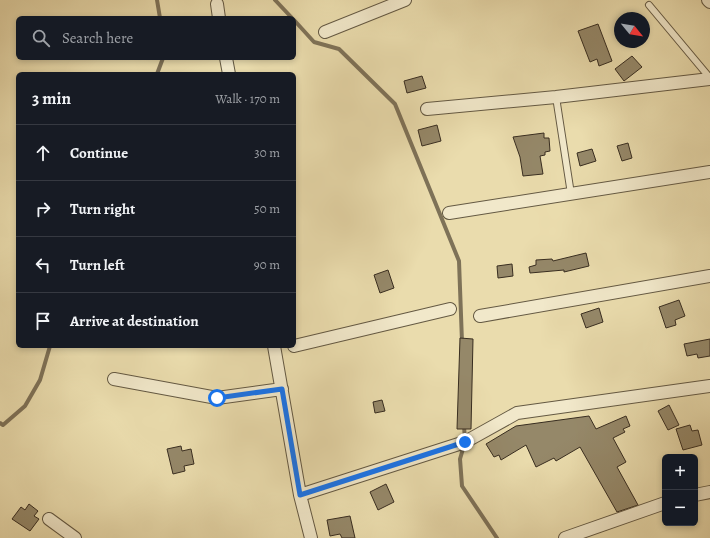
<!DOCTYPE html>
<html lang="en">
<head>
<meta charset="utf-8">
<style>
  body { margin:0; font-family:Alegreya,serif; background:#242831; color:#f1f3f6 }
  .controls { position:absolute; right:12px; bottom:12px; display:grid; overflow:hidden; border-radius:6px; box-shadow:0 2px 6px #0003 }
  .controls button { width:36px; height:36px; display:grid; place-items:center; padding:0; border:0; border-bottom:1px solid #363941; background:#171b24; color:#f1f3f6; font:20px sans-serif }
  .compass { position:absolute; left:614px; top:12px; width:36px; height:36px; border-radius:50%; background:#171b24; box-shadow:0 2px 6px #0003; rotate:120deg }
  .stop { position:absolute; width:12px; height:12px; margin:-9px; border:3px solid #1a73e8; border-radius:50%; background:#fff }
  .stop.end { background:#1a73e8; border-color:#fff; box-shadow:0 1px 4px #0008 }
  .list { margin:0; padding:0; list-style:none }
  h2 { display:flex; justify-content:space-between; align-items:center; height:52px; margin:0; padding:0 16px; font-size:17px }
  h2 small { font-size:13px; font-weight:400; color:#9ea1a6 }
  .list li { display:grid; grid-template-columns:26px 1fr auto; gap:12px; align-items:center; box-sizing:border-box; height:56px; padding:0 16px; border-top:1px solid #363941 }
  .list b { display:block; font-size:15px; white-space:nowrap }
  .list em { font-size:13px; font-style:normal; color:#9ea1a6 }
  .icon { flex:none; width:22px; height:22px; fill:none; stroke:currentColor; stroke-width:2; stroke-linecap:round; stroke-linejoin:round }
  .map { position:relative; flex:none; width:710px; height:538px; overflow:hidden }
  .search { position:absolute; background:#171b24; box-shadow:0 2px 6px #0003; left:16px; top:16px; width:280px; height:44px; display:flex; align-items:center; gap:10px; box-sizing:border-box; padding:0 14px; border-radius:6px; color:#9ea1a6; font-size:15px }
  .panel { position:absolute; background:#171b24; box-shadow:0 2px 6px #0003; left:16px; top:72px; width:280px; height:276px; border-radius:6px }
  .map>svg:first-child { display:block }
</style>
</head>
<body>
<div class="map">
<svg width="710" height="538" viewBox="0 0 710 538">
  <rect width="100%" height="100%" fill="#eadcad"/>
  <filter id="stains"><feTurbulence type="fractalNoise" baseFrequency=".005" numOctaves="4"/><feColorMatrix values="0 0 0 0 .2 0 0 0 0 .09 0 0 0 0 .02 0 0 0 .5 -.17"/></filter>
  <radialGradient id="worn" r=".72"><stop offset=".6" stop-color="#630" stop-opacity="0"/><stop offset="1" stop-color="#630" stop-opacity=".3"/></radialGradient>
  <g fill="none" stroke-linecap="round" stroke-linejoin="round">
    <path stroke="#7e7258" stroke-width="4" d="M157,0l3,18
      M275,0l17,18
      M294,20l20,22 25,7 56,55 64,157 3,81
      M157,74l6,-16
      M0,423l3,2 22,-19 15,-26 10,-34
      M464,425l1,17 -5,17 2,27 35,52"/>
  </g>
  <path fill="#958869" stroke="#382d20" d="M598,24l14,37 -13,5 -2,-7 -7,3 -12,-31z
    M632,56l10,11 -18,14 -9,-12z
    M422,76l4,12 -19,5 -3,-12z
    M437,125l4,16 -19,5 -4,-16z
    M544,133v5h5l1,13 -5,1v3l-5,1 3,18 -20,2 -3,-19 -7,-20z
    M628,143l4,15 -10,3 -5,-15z
    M592,149l4,12 -16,5 -3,-13z
    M586,253l3,13 -25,6v-2l-34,3 -1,-6 7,-2v-5l16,-1 1,2z
    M512,264l1,12 -15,2 -1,-12z
    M388,270l6,18 -14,5 -6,-18z
    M679,300l6,16 -10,4 1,5 -10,3 -7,-21z
    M599,308l4,14 -17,6 -5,-14z
    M460,338l13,1 -2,90h-14z
    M710,339v17l-12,2 -1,-4 -10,2 -3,-12z
    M382,400l3,11 -10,2 -2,-11z
    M669,405l10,20 -11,5 -10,-19z
    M589,416l7,13 30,-13 4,10 -7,3 2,3 -12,6 13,24 -9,5 21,38 -21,7 -37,-65 -24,14 -2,-3 -18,9 -10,-22 -25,15 -2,-5 -5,2 -8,-13 30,-18z
    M690,425l2,6 6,-1 4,15 -19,5 -7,-21z
    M181,446l1,5 9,-2 3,15 -10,2 1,5 -12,3 -6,-25z
    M386,484l8,18 -16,8 -8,-18z
    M29,504l9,7 -4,5 5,3 -9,12 -18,-12 9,-12 4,3z
    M350,516l5,22h-13l-2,-4 -10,2 -3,-16z"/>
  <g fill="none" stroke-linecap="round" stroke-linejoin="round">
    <g stroke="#645943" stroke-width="8">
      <path id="service" d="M649,5l61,73
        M556,97l15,97"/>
    </g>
    <g stroke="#645943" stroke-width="14">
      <path id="minor" d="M708,0l2,2
        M217,4l2,14
        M325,32l80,-32
        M226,58l3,16
        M427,109l129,-12 154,-18
        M449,213l261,-41
        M480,316l230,-40
        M274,346l26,149 11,43
        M294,346l156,-37
        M114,379l103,19 65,-9
        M300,495l165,-53 52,-29 193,-27
        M695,495l15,-3
        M49,519l26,19
        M565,538l100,-35"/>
    </g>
    <use href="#service" stroke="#f1e8ca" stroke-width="6"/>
    <use href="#minor" stroke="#f1e8ca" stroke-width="12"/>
  </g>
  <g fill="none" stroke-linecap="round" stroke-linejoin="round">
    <path stroke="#1a73e8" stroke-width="5" d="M217,398l65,-9 18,106 165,-53"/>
  </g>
  <rect width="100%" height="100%" filter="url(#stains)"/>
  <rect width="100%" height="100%" fill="url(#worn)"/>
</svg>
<div class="controls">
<button>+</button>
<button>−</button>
</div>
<svg class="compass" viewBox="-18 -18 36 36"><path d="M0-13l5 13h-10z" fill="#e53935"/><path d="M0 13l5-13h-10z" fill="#9ea1a6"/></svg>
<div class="stop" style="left:217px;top:398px"></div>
<div class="stop end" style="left:465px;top:442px"></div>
<div class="search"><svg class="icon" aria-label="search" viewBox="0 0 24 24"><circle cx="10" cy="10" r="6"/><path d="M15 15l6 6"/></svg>Search here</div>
<section class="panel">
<h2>3 min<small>Walk · 170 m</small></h2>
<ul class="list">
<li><svg class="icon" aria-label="ahead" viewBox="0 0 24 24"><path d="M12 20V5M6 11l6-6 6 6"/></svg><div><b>Continue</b></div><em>30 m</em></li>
<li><svg class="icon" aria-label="right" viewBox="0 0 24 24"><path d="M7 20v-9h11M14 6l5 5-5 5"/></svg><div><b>Turn right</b></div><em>50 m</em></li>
<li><svg class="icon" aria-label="left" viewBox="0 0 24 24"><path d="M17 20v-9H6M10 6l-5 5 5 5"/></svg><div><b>Turn left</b></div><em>90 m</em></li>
<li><svg class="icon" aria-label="arrive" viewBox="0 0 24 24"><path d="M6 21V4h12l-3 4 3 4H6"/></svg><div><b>Arrive at destination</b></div></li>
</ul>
</section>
</div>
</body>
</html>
